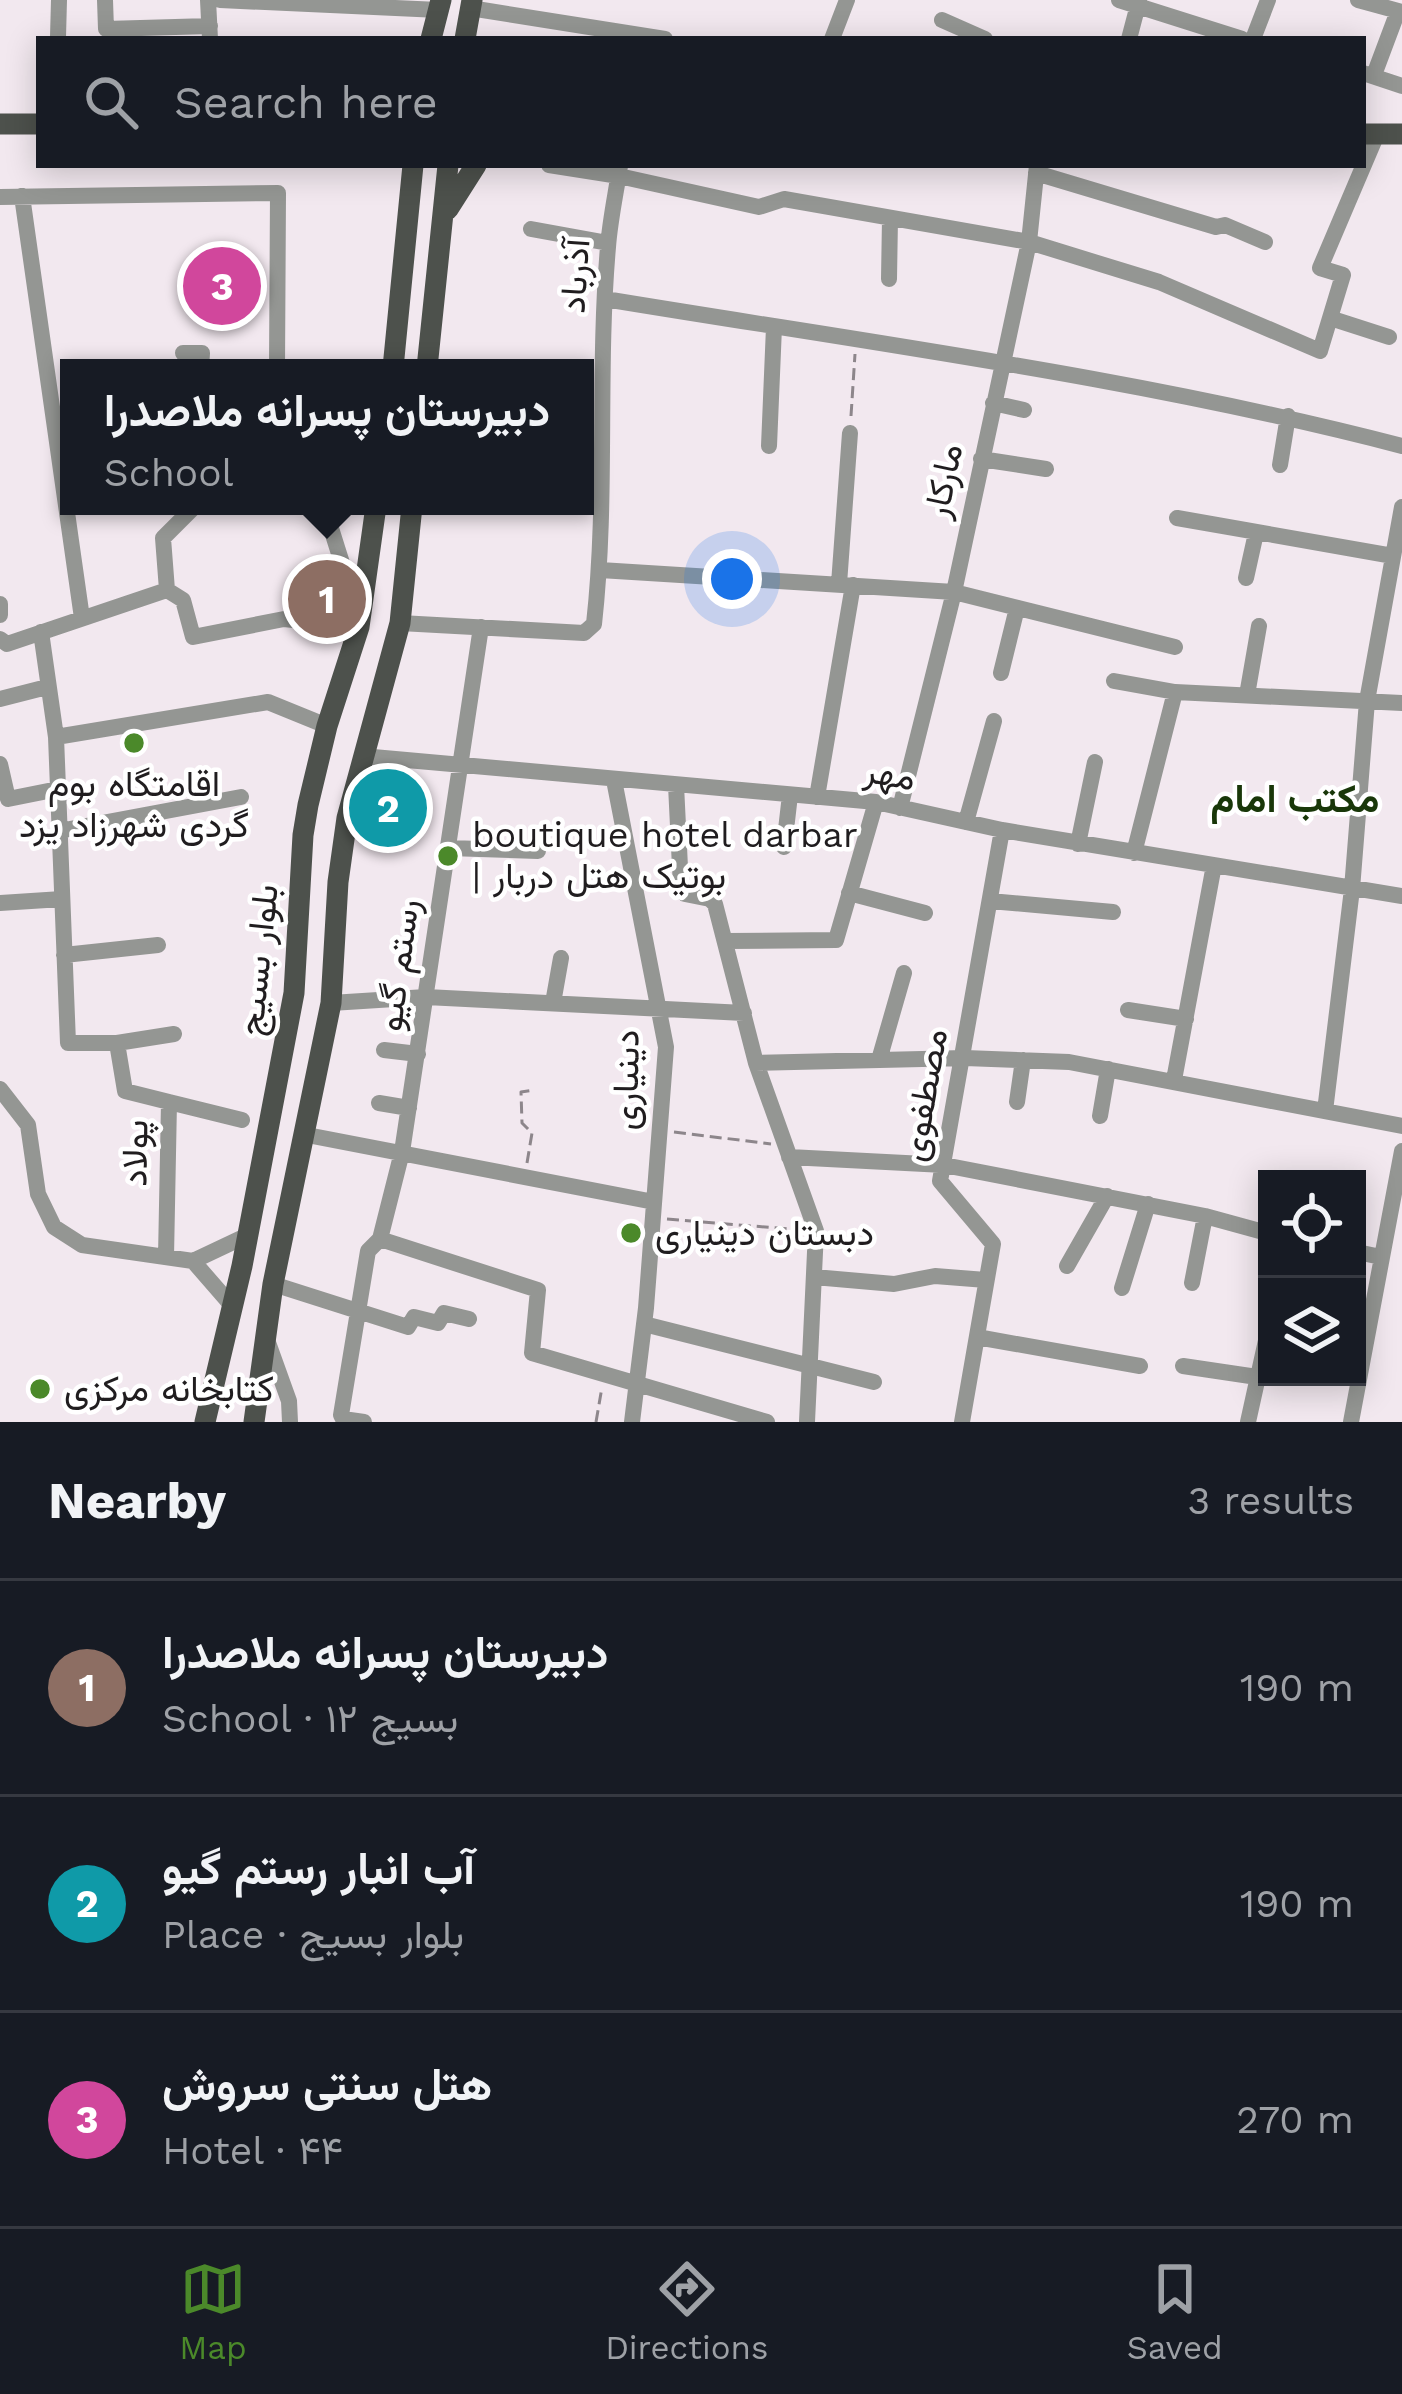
<!DOCTYPE html>
<html lang="en">
<head>
<meta charset="utf-8">
<style>
  body { margin:0; font-family:"Work Sans",Vazirmatn,sans-serif; background:#242831; color:#f1f3f6 }
  .controls { position:absolute; right:36px; bottom:36px; display:grid; overflow:hidden; border-radius:0px; box-shadow:0 6px 30px #0003 }
  .controls button { width:108px; height:108px; display:grid; place-items:center; padding:0; border:0; border-bottom:3px solid #363941; background:#171b24; color:#f1f3f6; font:60px sans-serif }
  .you { position:absolute; left:732px; top:579px; width:42px; height:42px; margin:-30px; border:9px solid #fff; border-radius:50%; background:#1a73e8; box-shadow:0 0 0 18px #1a73e833 }
  .badge { display:grid; place-items:center; width:78px; height:78px; border-radius:50%; background:#4b892a; color:#fff; font-size:39px; font-weight:700 }
  .pin { position:absolute; translate:-50% -50%; border:6px solid #fff; box-shadow:0 3px 12px #0006 }
  .popup { position:absolute; left:60px; top:359px; width:534px; height:156px; box-sizing:border-box; display:grid; place-content:center; border-radius:0px; background:#171b24; filter:drop-shadow(0 3px 9px #0005); font-size:39px; white-space:nowrap; color:#9ea1a6 }
  .popup b { font-size:45px; color:#f1f3f6 }
  .popup::after { content:''; position:absolute; left:50%; top:100%; margin-left:-24px; border:24px solid transparent; border-top-color:#171b24 }
  .list { margin:0; padding:0; list-style:none }
  h2 { display:flex; justify-content:space-between; align-items:center; height:156px; margin:0; padding:0 48px; font-size:51px }
  h2 small { font-size:39px; font-weight:400; color:#9ea1a6 }
  .list li { display:grid; grid-template-columns:78px 1fr auto; gap:36px; align-items:center; box-sizing:border-box; height:216px; padding:0 48px; border-top:3px solid #363941 }
  .list b { display:block; font-size:45px; white-space:nowrap }
  .list p { margin:0; font-size:39px; white-space:nowrap; color:#9ea1a6 }
  .list em { font-size:39px; font-style:normal; color:#9ea1a6 }
  .icon { flex:none; width:66px; height:66px; fill:none; stroke:currentColor; stroke-width:2; stroke-linecap:round; stroke-linejoin:round }
  .map { position:relative; flex:none; width:1402px; height:1422px; overflow:hidden }
  .search { position:absolute; background:#171b24; box-shadow:0 6px 30px #0003; left:36px; right:36px; top:36px; height:132px; display:flex; align-items:center; gap:30px; box-sizing:border-box; padding:0 42px; border-radius:0px; color:#9ea1a6; font-size:45px }
  .sheet { height:804px; background:#171b24 }
  nav { display:flex; justify-content:space-around; align-items:center; box-sizing:border-box; height:168px; border-top:3px solid #363941; background:#171b24; font-size:33px; color:#9ea1a6 }
  nav a { display:grid; justify-items:center; gap:6px }
  nav .on { color:#4b892a }
  .map>svg:first-child { display:block }
</style>
</head>
<body>
<div class="map">
<svg width="1402" height="1422" viewBox="0 0 1402 1422">
  <rect width="100%" height="100%" fill="#f2e8ef"/>
  <g fill="none" stroke-linecap="round" stroke-linejoin="round">
    <path stroke="#8d868b" stroke-width="3" stroke-dasharray="12 6" stroke-linecap="butt" d="M851,416l4,-62
      M674,1132l97,12
      M527,1163l5,-30 -10,-10 -1,-31 13,-2
      M667,1219l134,11
      M596,1422l6,-35"/>
    <path stroke="#949693" stroke-width="16" d="M105,0l1,29 104,-3
      M208,0l2,39
      M220,0l219,10
      M1119,0l123,39
      M1358,0l44,12
      M470,8l195,31
      M942,20l43,19
      M58,37l1,-37
      M832,39l15,-39
      M1129,39l10,-38
      M1253,39l15,-39
      M1363,73l39,13
      M1374,75l24,-64
      M549,165l70,11 140,31 25,-8 245,43 130,40 161,69 23,-76 -23,-7 57,-134
      M1036,173l180,54 9,-2 40,17
      M22,196l60,422
      M0,197l278,-4 -1,175
      M531,229l77,14
      M889,279l1,-61
      M605,299c266,44 536,79 797,147
      M1330,318l59,19
      M183,353h19l-1,15
      M993,403l31,7
      M769,446l5,-119
      M981,459l65,10
      M1280,465l8,-49
      M324,506l34,108
      M1177,518l216,38
      M600,570l354,22 221,55
      M1246,578l10,-45
      M839,584l11,-151
      M167,590l16,10 10,37 91,-18 75,8
      M167,590l-4,-52 32,-32
      M0,604v11
      M400,623l184,10 10,-9c14,-125 3,-251 14,-377 2,-27 8,-54 12,-81
      M41,632l15,105 12,306h49l8,48 44,11 -3,155
      M0,639l7,5 160,-54
      M1001,673l16,-65
      M1114,681l61,11 227,11
      M1247,695l12,-69
      M0,699l47,-12
      M56,737l212,-35 59,24
      M362,756l514,46 126,28 400,66
      M0,764l8,35 50,-10
      M614,780l52,267 -20,261 -14,114
      M676,785l5,103 4,6 25,5 5,5 41,159 60,168 -9,191
      M817,797l36,-212
      M900,808l54,-216 75,-350 8,-77
      M966,822l28,-101
      M59,831l182,-34
      M1078,844l17,-82
      M784,847l6,-52
      M449,848l89,3
      M1134,853l41,-161
      M849,893l76,20
      M990,901l123,11
      M0,903l62,-4
      M727,941l109,-1 40,-138
      M64,955l94,-10
      M331,1003l95,-6 318,16
      M553,1003l8,-45
      M1128,1010l58,9
      M117,1043l57,-9
      M384,1050l34,4
      M879,1060l25,-87
      M756,1063l209,-5 104,4 333,64
      M1174,1080l40,-215
      M0,1089l28,36 10,69 16,33 28,18 111,16 55,-26
      M169,1102l73,18
      M1017,1102l6,-42
      M379,1103l30,5
      M1325,1111l27,-222 15,-188 35,-194
      M1100,1116l8,-47
      M302,1134l352,68
      M789,1157l155,8 261,51 62,17
      M380,1239l158,51 -6,63 235,69
      M1357,1252l24,5
      M193,1261l40,46
      M1067,1266l40,-70
      M814,1277l80,7 41,-8 51,4
      M1192,1283l13,-67
      M273,1284l135,43 6,-10 24,6 6,-10 25,6
      M1122,1288l26,-84
      M644,1324l230,58
      M266,1337l23,64 1,21
      M977,1337l163,29
      M1183,1366l74,11
      M364,1422l-21,-3 -2,-4 27,-164 12,-12 22,-87 79,-525
      M962,1422l31,-178 -53,-63 62,-351
      M1248,1422l19,-86
      M1351,1422l51,-271"/>
    <path stroke="#4d514c" stroke-width="21" d="M431,39l10,-39
      M465,39l7,-39
      M0,124h39
      M1363,134h39
      M448,209l28,-44
      M393,368l20,-203
      M427,368l21,-203
      M205,1422l37,-156 52,-273 9,-158 5,-30 19,-79 32,-99 17,-121
      M254,1422l19,-138 58,-281 7,-121 9,-64 53,-195 12,-117"/>
  </g>
  <g fill="#4b892a" stroke="#fff" stroke-width="4.5">
    <circle cx="134" cy="743" r="12"/>
    <circle cx="448" cy="856" r="12"/>
    <circle cx="631" cy="1233" r="12"/>
    <circle cx="40" cy="1389" r="12"/>
  </g>
  <g text-anchor="middle" dominant-baseline="central" stroke-width="9" stroke-linejoin="round" paint-order="stroke">
    <g font-size="36" fill="#201d1f" stroke="#fff">
      <text transform="translate(575 276) rotate(-86)">آذرباد</text>
      <text transform="translate(943 481) rotate(-78)">مارکار</text>
      <text transform="translate(890 774) rotate(10)">مهر</text>
      <text transform="translate(258 960) rotate(-84)">بلوار بسیج</text>
      <text transform="translate(398 965) rotate(-82)">رستم گیو</text>
      <text transform="translate(626 1080) rotate(-89)">دینیاری</text>
      <text transform="translate(924 1095) rotate(-80)">مصطفوی</text>
      <text transform="translate(135 1153) rotate(-89)">پولاد</text>
    </g>
    <g font-size="36" fill="#201d1f" stroke="#fff" text-anchor="start">
      <text x="134" y="784" text-anchor="middle">اقامتگاه بوم<tspan x="134" dy="41">گردی شهرزاد یزد</tspan></text>
      <text x="472" y="835">boutique hotel darbar<tspan x="472" dy="41">| بوتیک هتل دربار</tspan></text>
      <text x="655" y="1233">دبستان دینیاری</text>
      <text x="64" y="1389">کتابخانه مرکزی</text>
    </g>
    <g font-size="39" font-weight="bold" fill="#193709" stroke="#fff">
      <text x="1295" y="798">مکتب امام</text>
    </g>
  </g>
</svg>
<div class="controls">
<button><svg class="icon" aria-label="locate" viewBox="0 0 24 24"><circle cx="12" cy="12" r="6"/><path d="M12 2v4M12 18v4M2 12h4M18 12h4"/></svg></button>
<button><svg class="icon" aria-label="layers" viewBox="0 0 24 24"><path d="M12 4l9 5-9 5-9-5zM3 14l9 5 9-5"/></svg></button>
</div>
<div class="you"></div>
<div class="pin badge" style="left:327px;top:599px;background:#8d6e63">1</div>
<div class="popup"><b>دبیرستان پسرانه ملاصدرا</b>School</div>
<div class="pin badge" style="left:388px;top:808px;background:#0f9aa8">2</div>
<div class="pin badge" style="left:222px;top:286px;background:#d1479c">3</div>
<div class="search"><svg class="icon" aria-label="search" viewBox="0 0 24 24"><circle cx="10" cy="10" r="6"/><path d="M15 15l6 6"/></svg>Search here</div>
</div>
<section class="sheet">
<h2>Nearby<small>3 results</small></h2>
<ul class="list">
<li><span class="badge" style="background:#8d6e63">1</span><div><b>دبیرستان پسرانه ملاصدرا</b><p>School · بسیج ۱۲</p></div><em>190 m</em></li>
<li><span class="badge" style="background:#0f9aa8">2</span><div><b>آب انبار رستم گیو</b><p>Place · بلوار بسیج</p></div><em>190 m</em></li>
<li><span class="badge" style="background:#d1479c">3</span><div><b>هتل سنتی سروش</b><p>Hotel · ۴۴</p></div><em>270 m</em></li>
</ul>
</section>
<nav>
<a class="on"><svg class="icon" aria-label="map" viewBox="0 0 24 24"><path d="M3 6l6-2 6 2 6-2v14l-6 2-6-2-6 2zM9 4v14M15 6v14"/></svg>Map</a>
<a><svg class="icon" aria-label="directions" viewBox="0 0 24 24"><path d="M12 3l9 9-9 9-9-9zM9 14v-3h6M13 9l2 2-2 2"/></svg>Directions</a>
<a><svg class="icon" aria-label="saved" viewBox="0 0 24 24"><path d="M7 4h10v16l-5-4-5 4z"/></svg>Saved</a>
</nav>
</body>
</html>
